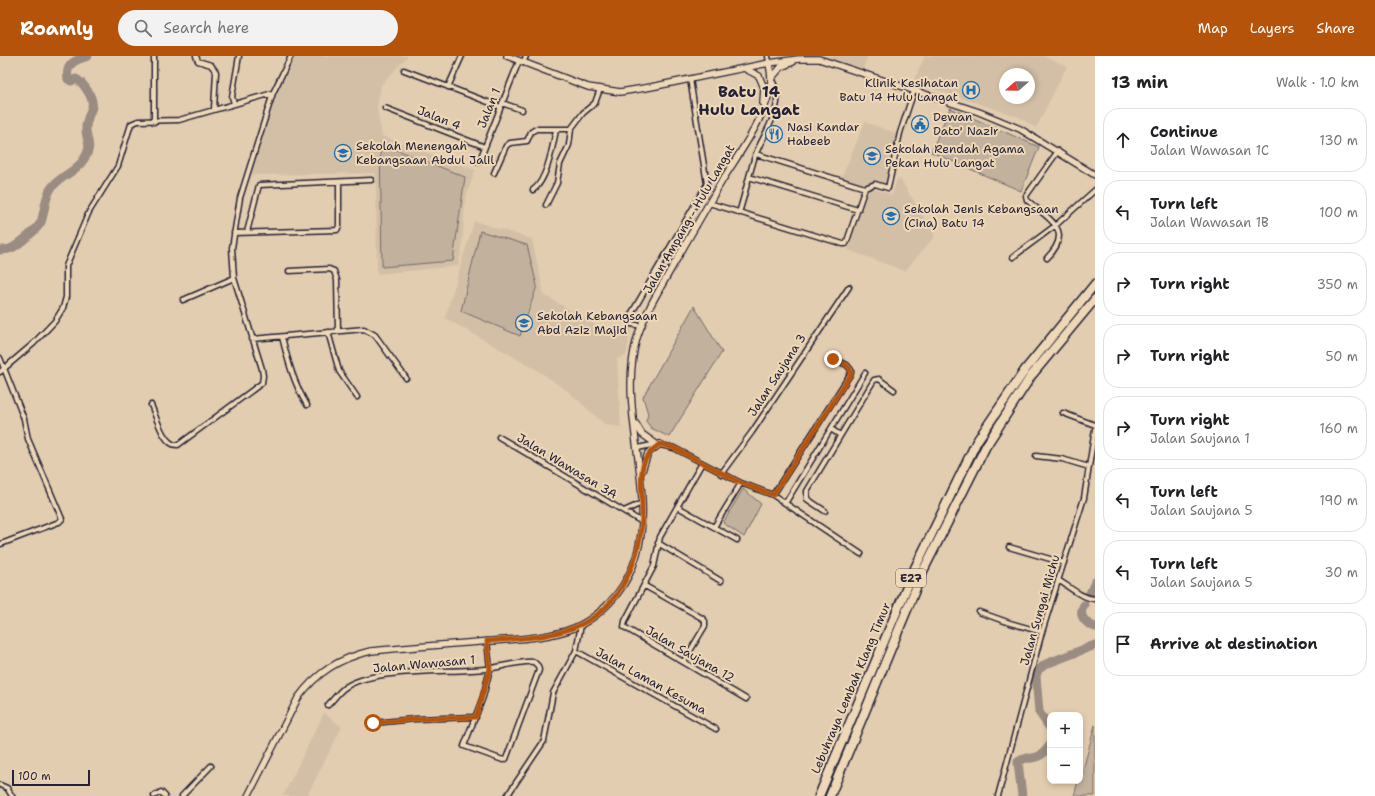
<!DOCTYPE html>
<html lang="en">
<head>
<meta charset="utf-8">
<style>
  body { margin:0; font-family:"Shantell Sans",sans-serif; background:#f2f2f2; color:#202124 }
  .controls { position:absolute; right:12px; bottom:12px; display:grid; overflow:hidden; border-radius:8px; box-shadow:0 2px 6px #0003 }
  .controls button { width:36px; height:36px; display:grid; place-items:center; padding:0; border:0; border-bottom:1px solid #e0e0e0; background:#fff; color:#202124; font:20px sans-serif }
  .compass { position:absolute; left:999px; top:12px; width:36px; height:36px; border-radius:50%; background:#fff; box-shadow:0 2px 6px #0003; rotate:250deg }
  .scale { position:absolute; left:12px; bottom:10px; width:78px; box-sizing:border-box; padding-left:4px; border:2px solid #22223b; border-top:0; font-size:11px; line-height:14px; white-space:nowrap; color:#22223b; -webkit-text-stroke:3px #efd8b7; paint-order:stroke }
  .stop { position:absolute; width:12px; height:12px; margin:-9px; border:3px solid #b45309; border-radius:50%; background:#fff }
  .stop.end { background:#b45309; border-color:#fff; box-shadow:0 1px 4px #0008 }
  .list { margin:0; padding:0; list-style:none }
  h2 { display:flex; justify-content:space-between; align-items:center; height:52px; margin:0; padding:0 16px; font-size:17px }
  h2 small { font-size:13px; font-weight:400; color:#757577 }
  .list li { display:grid; grid-template-columns:26px 1fr auto; gap:12px; align-items:center; box-sizing:border-box; height:64px; margin:0 8px 8px; padding:0 8px; border:1px solid #e0e0e0; border-radius:16px }
  .list b { display:block; font-size:15px; white-space:nowrap }
  .list p { margin:0; font-size:13px; white-space:nowrap; color:#757577 }
  .list em { font-size:13px; font-style:normal; color:#757577 }
  .icon { flex:none; width:22px; height:22px; fill:none; stroke:currentColor; stroke-width:2; stroke-linecap:round; stroke-linejoin:round }
  .map { position:relative; flex:none; width:1095px; height:740px; overflow:hidden }
  header { display:flex; align-items:center; gap:24px; box-sizing:border-box; height:56px; padding:0 20px; background:#b45309; color:#fff }
  header strong { font-size:19px }
  nav { display:flex; gap:22px; margin-inline-start:auto; font-size:14px }
  .search { width:280px; height:36px; background:#f2f2f2; display:flex; align-items:center; gap:10px; box-sizing:border-box; padding:0 14px; border-radius:22px; color:#757577; font-size:15px }
  main { display:flex }
  aside { flex:1; background:#fff }
  .map>svg:first-child { display:block }
</style>
</head>
<body>
<header>
<strong>Roamly</strong>
<div class="search"><svg class="icon" aria-label="search" viewBox="0 0 24 24"><circle cx="10" cy="10" r="6"/><path d="M15 15l6 6"/></svg>Search here</div>
<nav><a>Map</a><a>Layers</a><a>Share</a></nav>
</header>
<main>
<div class="map">
<svg width="1095" height="740" viewBox="0 0 1095 740">
  <rect width="100%" height="100%" fill="#e3cdb0"/>
  <filter id="ink" filterUnits="userSpaceOnUse"><feTurbulence type="fractalNoise" baseFrequency=".025" numOctaves="2"/><feDisplacementMap in="SourceGraphic" scale="8" xChannelSelector="R" yChannelSelector="G"/><feConvolveMatrix kernelMatrix="1 2 1 2 8 2 1 2 1" color-interpolation-filters="sRGB"/></filter>
  <g filter="url(#ink)">
    <path fill="#d3bfa6" fill-rule="evenodd" d="M295,0h113l-27,29 -4,23 5,28 93,34 -10,30 -3,48 -4,18 -81,8 -1,-101 -125,2 25,-81z
      M821,0h47l-6,14z
      M925,0h118l24,10 -31,62 -17,-11 -106,-35zM1005,18h24v24h-24z
      M865,66l33,12 -12,52 -14,-5 -6,6 -25,-8z
      M897,123l4,1 34,56 -30,35 -57,-21 20,-59 4,-3 20,7z
      M474,165l58,18 12,56 70,41 17,-8 -5,27 -9,4 4,68 -16,-2 -36,-33 -32,-22 -92,-52z
      M324,657l18,14 -35,69h-24z"/>
    <path fill="#c2b19c" stroke="#726a6c" d="M950,52l89,39 -18,44 -90,-39z
      M380,87l85,34 -12,84 -71,6z
      M480,175l47,14 10,41 -17,50 -59,-25z
      M694,250l28,46 -53,85 -18,-9 -5,-7 2,-7 -5,-17z
      M743,433l18,15 -17,33 -21,-14z
      M1095,669v71h-21l4,-15h2z"/>
    <g fill="none" stroke-linecap="round" stroke-linejoin="round">
      <path stroke="#9a8b83" stroke-width="9" d="M0,194c4,0 8,0 12,-2 6,-3 27,-20 29,-26 4,-11 3,-20 9,-32 8,-14 26,-17 34,-31 10,-15 1,-19 2,-32 0,-6 4,-14 6,-20 2,-9 -8,-24 -16,-28l-5,2 -3,-2c-3,-15 7,-19 20,-23
        M1090,537l5,-11
        M1084,549c-7,10 2,19 11,22
        M1050,672l-11,-16 -3,-36 2,-6 8,-6 49,-19
        M1022,740l-4,-34 7,-4c13,1 18,-3 25,-13"/>
      <g stroke="#22223b" stroke-width="7">
        <path id="minor" d="M154,0v66
          M196,0l2,5 13,4 5,7 -2,37
          M768,0l1,7
          M523,7l3,-7
          M404,14l97,37
          M448,31l14,-31
          M234,47l-2,-6 7,-41
          M502,47l20,7
          M385,52l100,39
          M756,98l109,34
          M479,106l40,-101
          M494,117l12,-27 4,-3 17,-2 4,-9 5,-3h35
          M749,121l109,33
          M533,134c14,-9 20,-45 23,-60
          M709,147l134,41h3l19,-56 10,-4 13,4 12,-55 14,-42
          M546,149l11,-22 3,-19 9,-19 2,-16 12,-16 12,-10 5,-14
          M739,157c6,-19 10,-38 16,-57 8,-23 34,-52 16,-77
          M247,176l12,-47 112,-5
          M234,177l103,-3 2,-4v-44
          M1013,201l43,-32 39,-35
          M1047,202c28,-28 1,-39 -20,-58l-1,-4 32,-45
          M289,215l40,-2 5,2 3,9 1,51
          M183,244l51,-22
          M642,270l-11,-2 -2,-5 1,-3 77,-132 -17,-105
          M328,276l11,39 18,26
          M282,281c6,24 12,47 25,68
          M252,283l112,-10 11,6 31,43
          M0,302l24,61 4,20 34,80 -3,3 -58,22
          M0,316l33,-28 22,-23 8,-13 3,-11v-31l23,-54 29,-46 13,-42 7,-3 41,-1 94,-27 18,-37
          M151,349c5,11 13,42 27,40l84,-62 1,-7 -1,-7 -28,-91 -2,-30 8,-50 33,-105
          M1063,357l32,12
          M831,373l9,6
          M499,381l143,85
          M638,392l18,-4 18,4 67,35 32,12 88,59
          M1036,400l26,3 27,8
          M702,407l-42,74 -6,29 -29,55 -1,6 122,72
          M721,418l31,-42 97,-145
          M773,439l78,-122v-3l-4,-5 -14,-6
          M786,446l79,-129
          M678,451l59,33
          M624,455l18,-8
          M825,455l-18,-12v-8l67,-111 5,-1 15,11
          M714,471l27,-44
          M658,487l63,38
          M1009,491l55,16
          M1058,524c12,7 23,18 37,19
          M645,530l57,32 3,3v5l-21,35
          M979,556l31,11 32,9
          M576,595l140,78
          M328,649c5,-5 10,-12 15,-16 27,-22 107,-16 142,-20 14,-1 37,-9 49,-7l4,4 1,4 -33,89 -3,1 -39,-14 19,-49 7,-28 -3,-28
          M373,667l42,-4 61,-2
          M0,729l7,3 5,8
          M154,740l7,-4 4,4
          M182,740l29,-30
          M507,740l37,-55 9,-48 23,-42 5,-26
          M998,740l44,-164 42,-134 11,-69"/>
      </g>
      <g stroke="#22223b" stroke-width="8">
        <path id="tertiary" d="M507,0l81,31 32,5 31,-5 118,-24 30,-4h20l160,53 41,17 75,46
          M744,12l15,8 5,12 -1,15
          M771,23l10,-12 12,-5
          M636,368l6,10 14,10
          M642,415l6,-18 12,-9
          M248,740l50,-98c19,-26 42,-40 73,-47 41,-4 81,-7 121,-10 27,-2 57,-3 82,-13 10,-4 20,-11 28,-18 82,-74 9,-183 35,-272 8,-26 24,-51 37,-74 16,-28 32,-56 48,-83 17,-28 47,-67 49,-101 0,-5 -1,-11 -2,-17"/>
      </g>
      <g stroke="#22223b" stroke-width="11">
        <path id="motorway" d="M819,740l96,-228 62,-127 48,-71 70,-86
          M830,740l93,-225 63,-125 45,-70 64,-77"/>
      </g>
      <use href="#minor" stroke="#efd8b7" stroke-width="4"/>
      <use href="#tertiary" stroke="#efd8b7" stroke-width="5.5"/>
      <use href="#motorway" stroke="#efd8b7" stroke-width="8"/>
    </g>
  </g>
  <g fill="none" stroke-linecap="round" stroke-linejoin="round" filter="url(#ink)">
    <path stroke="#b45309" stroke-width="5" d="M373,667l42,-4 61,-2 14,-48 -3,-28c28,-2 59,-3 86,-13 50,-19 71,-75 69,-124 0,-25 -6,-44 18,-60l14,4 67,35 32,12 78,-121c0,-10 -11,-12 -18,-15"/>
  </g>
  <defs>
    <g id="hospital-ring" transform="scale(0.9)"><circle r="9.5" fill="#efd8b7" stroke="#1f6fb2" stroke-width="1.5"/><path d="M-5-5h3v3.5h4V-5h3V5h-3V1.5h-4V5h-3Z" fill="#1f6fb2"/></g>
    <g id="civic-ring" transform="scale(0.9)"><circle r="9.5" fill="#efd8b7" stroke="#1f6fb2" stroke-width="1.5"/><path d="M-.6-6.5H3V-4.5H.6V-3L4-1V1h2V6H-6V1h2V-1L-.6-3ZM-1.2 2.5V6h2.4V2.5Z" fill="#1f6fb2"/></g>
    <g id="restaurant-ring" transform="scale(0.9)"><circle r="9.5" fill="#efd8b7" stroke="#1f6fb2" stroke-width="1.5"/><path d="M-5-6h1v4h1v-4h1v4h1v-4h1v5L-1.5 .5V6h-2V.5L-5-1ZM5-6V6H3V1.5H1.5Q1.5-4 5-6Z" fill="#1f6fb2"/></g>
    <g id="school-ring" transform="scale(0.9)"><circle r="9.5" fill="#efd8b7" stroke="#1f6fb2" stroke-width="1.5"/><path d="M0-5L7-2L0 1L-7-2ZM-4 1L0 2.5L4 1V4Q0 6-4 4Z" fill="#1f6fb2"/></g>
  </defs>
  <g fill-rule="evenodd">
    <use href="#hospital-ring" x="971" y="34"/>
    <use href="#civic-ring" x="920" y="68"/>
    <use href="#restaurant-ring" x="774" y="78"/>
    <use href="#school-ring" x="343" y="97"/>
    <use href="#school-ring" x="872" y="100"/>
    <use href="#school-ring" x="891" y="160"/>
    <use href="#school-ring" x="524" y="267"/>
  </g>
  <g text-anchor="middle" dominant-baseline="central" stroke-width="4" stroke-linejoin="round" paint-order="stroke">
    <rect fill="#efd8b7" stroke="#605960" stroke-width="1" x="896" y="513" width="30" height="18" rx="3"/>
    <g font-size="11" font-weight="bold" fill="#22223b">
      <text x="911" y="522">E27</text>
    </g>
    <g font-size="12" fill="#22223b" stroke="#efd8b7" text-anchor="start">
      <text x="958" y="27" text-anchor="end">Klinik Kesihatan<tspan x="958" dy="14">Batu 14 Hulu Langat</tspan></text>
      <text x="933" y="61">Dewan<tspan x="933" dy="14">Dato' Nazir</tspan></text>
      <text x="787" y="71">Nasi Kandar<tspan x="787" dy="14">Habeeb</tspan></text>
      <text x="356" y="90">Sekolah Menengah<tspan x="356" dy="14">Kebangsaan Abdul Jalil</tspan></text>
      <text x="885" y="93">Sekolah Rendah Agama<tspan x="885" dy="14">Pekan Hulu Langat</tspan></text>
      <text x="904" y="153">Sekolah Jenis Kebangsaan<tspan x="904" dy="14">(Cina) Batu 14</tspan></text>
      <text x="537" y="260">Sekolah Kebangsaan<tspan x="537" dy="14">Abd Aziz Majid</tspan></text>
    </g>
    <g font-size="12" fill="#22223b" stroke="#efd8b7">
      <text transform="translate(489 52) rotate(-68)">Jalan 1</text>
      <text transform="translate(439 62) rotate(22)">Jalan 4</text>
      <text transform="translate(689 163) rotate(-60)">Jalan Ampang - Hulu Langat</text>
      <text transform="translate(777 319) rotate(-57)">Jalan Saujana 3</text>
      <text transform="translate(567 410) rotate(31)">Jalan Wawasan 3A</text>
      <text transform="translate(1040 554) rotate(-74)">Jalan Sungai Michu</text>
      <text transform="translate(690 598) rotate(30)">Jalan Saujana 12</text>
      <text transform="translate(424 608) rotate(-5)">Jalan Wawasan 1</text>
      <text transform="translate(651 625) rotate(29)">Jalan Laman Kesuma</text>
      <text transform="translate(851 632) rotate(-67)">Lebuhraya Lembah Klang Timur</text>
    </g>
    <g font-size="16" font-weight="bold" fill="#22223b" stroke="#efd8b7">
      <text x="749" y="35">Batu 14<tspan x="749" dy="18">Hulu Langat</tspan></text>
    </g>
  </g>
</svg>
<div class="controls">
<button>+</button>
<button>−</button>
</div>
<svg class="compass" viewBox="-18 -18 36 36"><path d="M0-13l5 13h-10z" fill="#e53935"/><path d="M0 13l5-13h-10z" fill="#757577"/></svg>
<div class="scale">100 m</div>
<div class="stop" style="left:373px;top:667px"></div>
<div class="stop end" style="left:833px;top:303px"></div>
</div>
<aside>
<h2>13 min<small>Walk · 1.0 km</small></h2>
<ul class="list">
<li><svg class="icon" aria-label="ahead" viewBox="0 0 24 24"><path d="M12 20V5M6 11l6-6 6 6"/></svg><div><b>Continue</b><p>Jalan Wawasan 1C</p></div><em>130 m</em></li>
<li><svg class="icon" aria-label="left" viewBox="0 0 24 24"><path d="M17 20v-9H6M10 6l-5 5 5 5"/></svg><div><b>Turn left</b><p>Jalan Wawasan 1B</p></div><em>100 m</em></li>
<li><svg class="icon" aria-label="right" viewBox="0 0 24 24"><path d="M7 20v-9h11M14 6l5 5-5 5"/></svg><div><b>Turn right</b></div><em>350 m</em></li>
<li><svg class="icon" aria-label="right" viewBox="0 0 24 24"><path d="M7 20v-9h11M14 6l5 5-5 5"/></svg><div><b>Turn right</b></div><em>50 m</em></li>
<li><svg class="icon" aria-label="right" viewBox="0 0 24 24"><path d="M7 20v-9h11M14 6l5 5-5 5"/></svg><div><b>Turn right</b><p>Jalan Saujana 1</p></div><em>160 m</em></li>
<li><svg class="icon" aria-label="left" viewBox="0 0 24 24"><path d="M17 20v-9H6M10 6l-5 5 5 5"/></svg><div><b>Turn left</b><p>Jalan Saujana 5</p></div><em>190 m</em></li>
<li><svg class="icon" aria-label="left" viewBox="0 0 24 24"><path d="M17 20v-9H6M10 6l-5 5 5 5"/></svg><div><b>Turn left</b><p>Jalan Saujana 5</p></div><em>30 m</em></li>
<li><svg class="icon" aria-label="arrive" viewBox="0 0 24 24"><path d="M6 21V4h12l-3 4 3 4H6"/></svg><div><b>Arrive at destination</b></div></li>
</ul>
</aside>
</main>
</body>
</html>
